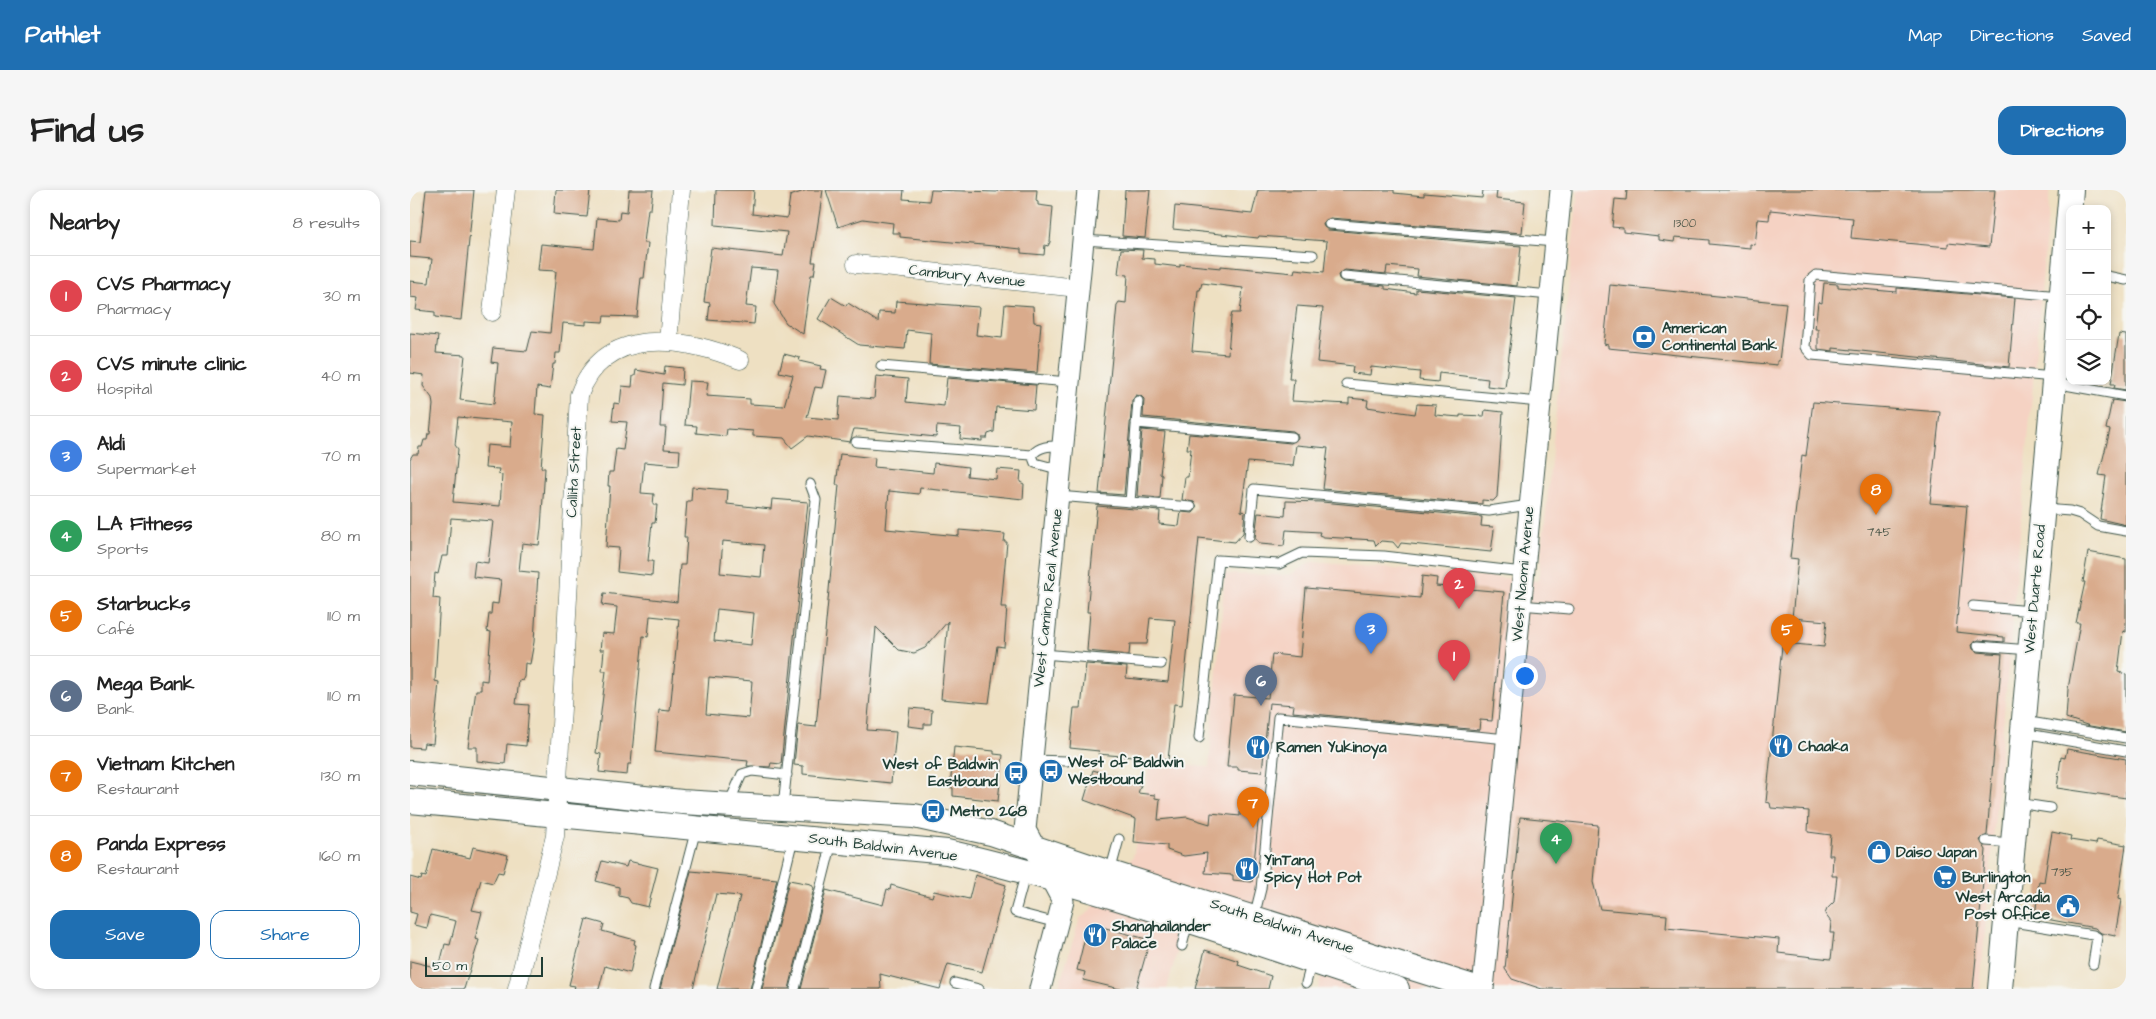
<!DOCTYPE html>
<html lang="en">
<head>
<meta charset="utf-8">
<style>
  body { margin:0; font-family:"Architects Daughter",sans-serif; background:#f6f6f6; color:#222 }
  .controls { position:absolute; right:15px; top:15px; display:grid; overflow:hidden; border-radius:10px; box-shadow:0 2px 8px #0003 }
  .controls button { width:45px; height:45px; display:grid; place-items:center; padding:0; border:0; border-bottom:1px solid #e0e0e0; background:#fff; color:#222; font:25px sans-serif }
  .scale { position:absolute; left:15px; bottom:12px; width:118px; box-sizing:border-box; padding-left:5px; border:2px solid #1f3d34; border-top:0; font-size:14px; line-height:18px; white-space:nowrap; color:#1f3d34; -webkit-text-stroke:4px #f6f6f2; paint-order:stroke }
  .you { position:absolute; left:1114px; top:485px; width:18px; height:18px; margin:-12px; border:4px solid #fff; border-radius:50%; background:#1a73e8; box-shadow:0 0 0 8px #1a73e833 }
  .badge { display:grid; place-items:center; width:32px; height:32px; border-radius:50%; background:#1f6fb2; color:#fff; font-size:16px; font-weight:700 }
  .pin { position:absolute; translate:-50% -41px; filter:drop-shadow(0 1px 2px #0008) }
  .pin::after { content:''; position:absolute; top:26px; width:18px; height:15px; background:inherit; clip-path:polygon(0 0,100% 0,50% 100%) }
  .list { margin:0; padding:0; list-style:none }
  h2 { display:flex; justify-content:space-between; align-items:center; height:65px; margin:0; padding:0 20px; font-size:21px }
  h2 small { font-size:16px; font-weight:400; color:#767676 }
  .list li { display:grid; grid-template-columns:32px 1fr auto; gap:15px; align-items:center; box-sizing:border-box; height:80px; padding:0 20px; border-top:1px solid #e0e0e0 }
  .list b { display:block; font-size:19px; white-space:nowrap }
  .list p { margin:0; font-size:16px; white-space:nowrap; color:#767676 }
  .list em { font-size:16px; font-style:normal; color:#767676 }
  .actions { display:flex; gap:10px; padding:15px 20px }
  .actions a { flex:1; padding:11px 0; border:1px solid #1f6fb2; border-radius:15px; text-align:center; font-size:18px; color:#1f6fb2 }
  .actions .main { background:#1f6fb2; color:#fff }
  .icon { flex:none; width:28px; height:28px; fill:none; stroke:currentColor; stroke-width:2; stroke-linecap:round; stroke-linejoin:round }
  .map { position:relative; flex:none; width:1716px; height:799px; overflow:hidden; border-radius:15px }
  header { display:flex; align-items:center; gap:30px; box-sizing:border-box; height:70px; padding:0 25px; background:#1f6fb2; color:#fff }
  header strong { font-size:24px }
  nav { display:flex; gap:28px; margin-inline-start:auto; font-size:18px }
  .intro { display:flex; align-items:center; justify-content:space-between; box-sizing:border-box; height:120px; padding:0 30px }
  h1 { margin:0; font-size:35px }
  .button { padding:12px 22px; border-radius:15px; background:#1f6fb2; color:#fff; font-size:18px; font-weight:700 }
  main { display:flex; gap:30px; padding:0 30px }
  aside { flex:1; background:#fff; border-radius:15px; box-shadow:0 2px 8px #0003 }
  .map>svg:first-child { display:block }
</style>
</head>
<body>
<header>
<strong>Pathlet</strong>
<nav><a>Map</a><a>Directions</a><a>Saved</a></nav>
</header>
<div class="intro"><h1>Find us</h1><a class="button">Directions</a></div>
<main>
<aside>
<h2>Nearby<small>8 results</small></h2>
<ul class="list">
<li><span class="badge" style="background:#e0444e">1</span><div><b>CVS Pharmacy</b><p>Pharmacy</p></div><em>30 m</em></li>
<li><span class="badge" style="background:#e0444e">2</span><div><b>CVS minute clinic</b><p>Hospital</p></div><em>40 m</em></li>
<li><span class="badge" style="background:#3f7fe0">3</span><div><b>Aldi</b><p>Supermarket</p></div><em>70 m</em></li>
<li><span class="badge" style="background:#2e9e5b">4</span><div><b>LA Fitness</b><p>Sports</p></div><em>80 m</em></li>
<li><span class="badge" style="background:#e8710a">5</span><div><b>Starbucks</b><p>Café</p></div><em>110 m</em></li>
<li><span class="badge" style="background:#5c6f8a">6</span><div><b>Mega Bank</b><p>Bank</p></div><em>110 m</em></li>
<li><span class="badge" style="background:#e8710a">7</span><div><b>Vietnam Kitchen</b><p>Restaurant</p></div><em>130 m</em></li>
<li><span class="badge" style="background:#e8710a">8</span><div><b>Panda Express</b><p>Restaurant</p></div><em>160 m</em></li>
</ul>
<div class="actions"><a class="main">Save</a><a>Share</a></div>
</aside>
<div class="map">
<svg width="1716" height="799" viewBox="0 0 1716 799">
  <rect width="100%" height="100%" fill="#f6f6f2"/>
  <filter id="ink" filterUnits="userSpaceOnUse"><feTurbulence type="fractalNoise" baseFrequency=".02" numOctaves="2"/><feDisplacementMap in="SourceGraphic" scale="10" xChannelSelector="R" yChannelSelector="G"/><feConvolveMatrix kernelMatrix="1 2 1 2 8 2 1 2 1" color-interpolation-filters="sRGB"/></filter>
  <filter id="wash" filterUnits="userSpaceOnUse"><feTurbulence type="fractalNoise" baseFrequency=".0096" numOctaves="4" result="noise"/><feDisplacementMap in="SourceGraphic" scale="20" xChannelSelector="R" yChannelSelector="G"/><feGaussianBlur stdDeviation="1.12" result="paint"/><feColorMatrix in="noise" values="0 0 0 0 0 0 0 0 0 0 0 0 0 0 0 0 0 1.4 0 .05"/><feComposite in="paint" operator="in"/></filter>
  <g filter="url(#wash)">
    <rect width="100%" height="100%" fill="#eee0c2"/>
    <path fill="#f5d2c3" d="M1168,0h472l-70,799h-662l15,-57 -139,-44 -27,101h-109l22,-71 9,-6 44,-55 17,-94 59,4 16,-193 64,1 23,-13 227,19z"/>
    <g id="blocks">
      <path fill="#d9ab8c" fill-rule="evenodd" d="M16,0h48l-13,130 -26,-3v-5l-19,-2 2,-12 -8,-1v-16l19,2 3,-24 -22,-2v-16l10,1z
        M146,0h34l-3,27 -33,-3z
        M219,0h24l-2,19h-3l-4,34h4l-4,35h-3l-4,39 -33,-1 -1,6 -17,-1v4l-23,-2 -3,30h-4l-1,11h-2l-3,25 -13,-2 -2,27 10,1 -4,53h4l-4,60 -2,17 -17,-2 -3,28 19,2 -4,69 -4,22 -5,-1 -1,14 -2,4 -3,-1 -3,24 13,1 -3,41 -19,-2 -2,20 -28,-3v-14h-9l8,-57h5v-10l6,1 4,-49 -4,-1 2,-17h2l1,-11 6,1 3,-24 -28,-3 2,-16 13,2 5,-42 -42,-3 -3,38h-6l-4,18 -3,-1 -2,25 7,1 -5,82 4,1 -6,62 -9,-1 -1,5 -13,-1v-288l3,-5h5l1,-7h3l2,-7h3l1,-6h2l3,-29 -1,-7 -9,-12 1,-11 -14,-2v-40l28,3 -2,17 29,2 -5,45 34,4 4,-41 -7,-1 2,-14 34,3 5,-20 18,2 6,-62 -18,-1 3,-26 53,5 3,-31 22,2 1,-9 7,1zM48,227l54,5 -2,25 -23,-2 -2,23 14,1 -1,5 4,1 -2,31 -47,-4 5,-53 -3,-4z
        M306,0h38l-2,24 35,4 3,-22 17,-6h16l-11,72h4l-2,13h-3l-8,59 -17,-11 -12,-19 4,-34 -27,-2 -5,38 10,1 -2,17 -46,-4 2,-17 -6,-1 7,-54 72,8 4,-24 -72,-7z
        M416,0h78l-1,9 26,2 2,-11 66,2 1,-2h39l-1,11 2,1v3l15,2 -3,35 -2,4 -3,-1 -1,10 -23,-2v-4l-28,-3 -93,-9v-4h-8l1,-10 -30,-4 -25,8z
        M715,0h25l-5,48 -23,-2z
        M848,0h136v3l30,3v-3l58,5 1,-8h14l-1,9 29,3 -3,31 -192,-15 -7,5 1,4 4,3 193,16 -4,40 -100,-10 1,-7 -31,-3 -1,8 -41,-4 -7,5 1,4 4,3 42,4v3l31,4v-4l100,9 -11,90 -18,-2 1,-7 -49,-6 -1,9 -19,-2 1,-8 -49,-5 -1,8 -18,-2 1,-7 -36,-4 6,-54 -26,-2 -5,43 -3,30h5l-2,22 57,3v-6l19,2 -1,7 48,7 2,-10 19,1 -1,10 25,2v-2l24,1 1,-6 18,2 -6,85 -4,4 -11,-1v4l-159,-15 5,-41 -32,-3 -3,21 -45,-4 -7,49 4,1 -2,21 -8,9 -36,-4 -17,167 -8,-1 -6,56 -70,-6 1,-3 -29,-3 4,-40h7l5,-44 41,3 -1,11 42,4 7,-62 -25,-2 -3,26h-17l-1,11 -42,-4 3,-39h-3l10,-106 63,5 -1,13 20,2 2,-14 12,1 4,-5 -3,-6 -12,-2 3,-23h3l3,-28h-4l2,-15 102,9 7,-5 -1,-4 -4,-3 -150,-14 1,-18 -3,-3 -5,-1 -4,6 -8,94 -25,-2 18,-188 2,-3 7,1 2,-28 -10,-1 3,-25 22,1 -1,8 13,1v5l25,3v-3l41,4v-2l73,7 1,-4 29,3 3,-31 -68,-5 -1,2 -85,-9 2,-23 77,8zM792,93l41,5 -3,25h-8l-1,4 -3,37 -36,-3 6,-61h2z
        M1217,0h368l-6,57 -41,-4v4l-97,-9 2,-20 -83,-8 -1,10 -11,-1 -3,26 -5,-1v4l-41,-4v-4l-34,-3 -1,5 -15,-2v-4l-36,-4v-4l-11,-1 3,-28 11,1z
        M1414,93l14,1v3l59,5v-4l118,10 -6,69 -176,-19v3l-15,-2v-20h-3l3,-27 4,1z
        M1200,95l176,18 -7,58h-2v4l-169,-17v-3l-4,-1z
        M421,107l15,9 2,-3 30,19 1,-10 16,1 1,-12 83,6 -3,28 26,3 3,-34 28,2 1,16 7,1 -4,50 -108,-9 2,-31 -24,-3 -2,19 -46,-4 -41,-26z
        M1709,144l7,1v55l-12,-2 1,-4h-4z
        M374,164l16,4 -1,3 22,5 -1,3 6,1 -4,18 -7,-1 -8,30 31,3 2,-24 34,3 2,-23 32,3 -2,23 38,4 3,-28 89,7 -2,25 -38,-3 -2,25 -6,2 -1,4h-5v3l-22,-2 1,-11 -24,-2 -1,11 -79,-8h-3l-4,13 -42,-6 -16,12 -8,-10 -31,-2v-5l-26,-2 -1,7 -30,-3 1,-7 -12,-1 4,-44 19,1 -2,14 44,3v5l34,2 9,-31 -14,-3z
        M255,176l18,2 -1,17 -19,-2 -3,44h6l-2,22 16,1 -1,15 -35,-3 -3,31 13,1 -1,11h4l-2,18h-3l-4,38h5l-1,15 -35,-4 2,-24 -13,-1 4,-61h-2l1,-14h4l3,-23 7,1 4,-28 -15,-1 2,-18 6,1 2,-18 10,1 1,-11h2l1,-6 28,5z
        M1702,210l14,2v123l-26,-6 6,-43 -7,-1 11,-45 -4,-1z
        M1403,212l127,10 -10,91 37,3 -11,126 48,5v5l-26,-2 -6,5 1,4 4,3 25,2 -15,181 -7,5 6,10 -13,139h-431l-30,-10 -7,-10 15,-152 78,8 -5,57 7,27 67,6 -1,13 113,11 -1,14 53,6 3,-26h-4l1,-11 -6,-8 2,-5 7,-7 3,-26h-5l1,-21h-4l2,-20 -23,-3 1,-21 -38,-3 -1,-5 -4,-1 16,-156h3v-3l39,4 3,-26 -35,-3 6,-59 -8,-1 12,-103 4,1z
        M732,240l23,2 -5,42 2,1 -2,23 -23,-2z
        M430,264l35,4 -1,9 59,6 1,-10 34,4 -1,9 29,3 1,-10 24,2 -1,11 4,2 -1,15 -103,-11 -1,6 -30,-3 -3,38 73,7v-6l46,4 -1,8h3l-6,65h6l-3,40 -7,-1 -8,57 -48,-4 7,-78 -23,27 -11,5 -15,-3 -23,-23 -9,103 29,2 -5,51 -88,-9v-8l-9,-1 4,-40 18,2 23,-242h-3z
        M282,297l36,3 -1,14 44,5 1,-10 36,3 -27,262 -10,-1 -1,4 -23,-1 1,-5 -93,-9 4,-42 11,1 9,-92 -29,-3 -2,21 -5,-1 -12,128h-3l-1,11 -28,-3 2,-18 -5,-1 10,-82h-4l2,-21h-4l2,-17 12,1 3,-27 -15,-2 2,-12 73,9 3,-37h5l2,-28h-3l3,-36h4zM313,351l41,4 -3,32 -41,-4zM307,419l37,4 -3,32 -37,-4zM299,487l43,4 -3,37 -43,-4z
        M876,311l36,1 160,15 -1,9 12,1 1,3 -3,22 -90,-9 -3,5 -5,-6 -12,-1 -5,5 -2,-6 -50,-3 -5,-2 1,-3 -34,-2 -2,16 -24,-2 -5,-6 3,-25 27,3z
        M1678,362l38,7v73l-3,-1 -5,41 8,2v58l-36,-6 -24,-8 2,-29 12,-66h-4l9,-41h-2z
        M1012,386l15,2 -1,8 68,6 -12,129 -12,-1 -1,10 -186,-18 1,-7 -25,-2 -7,69 -24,-2v-3h-11l7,-72 34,3 4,-44 28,3 6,-69 114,10z
        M500,518l22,2 -1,14h-7v4l-16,-2z
        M544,557l40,4v3l9,1 -5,46 -45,-5v-8l-3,-1z
        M1657,559l59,10v39l-69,-10 4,-31 4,1z
        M683,580l48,15 -3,8 17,2v3l5,1 -2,21 29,-3 23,7 1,-11 29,3v-5l19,2 -7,69 -19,-2v-5l-28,-2 2,-20 -23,3 -17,-6v-5l-33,-3 2,-23 -52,-19z
        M1642,642l19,4 -1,4 26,4 1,-4 29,5 -8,54 3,1 -6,36 -14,-3 -6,-5 -60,-11 4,-36 5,1z
        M63,657l35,8 -5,18 -5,-1 -5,11 -12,-3 -9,30 10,2 -7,27 4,1 -15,49h-54v-28l29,7 6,-24 5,1 6,-24 -26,-6 -3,13 -13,-3 3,-11 -7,-2v-35l11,3 1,-4 4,1 7,-28 37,9z
        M192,671l24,6 2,-6 30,7 -10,39 -17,-4 -3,-5 -9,-2v-9l-23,-6z
        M281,681l86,8 -27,110h-33l23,-93 -24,-2 -23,95h-33z
        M565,685l31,10 -24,87 -34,-8 -8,25 -60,-15 1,15h-80l25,-99 57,15 4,-16 3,1 1,-5 41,12 2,-6 35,8z
        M379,690l22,4 3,4 -25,101h-27z
        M176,729l18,5 -2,7 33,9 -1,4 2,1 -6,28 -25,-7 -6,23h-25l1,-3 -6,-1z
        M681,734l59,16 -14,49h-16l-37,-9 2,-8 -8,-2 11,-45z
        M795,760l34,11 -1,4 33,11 -3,13h-73z"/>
    </g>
  </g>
  <g filter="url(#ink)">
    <use href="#blocks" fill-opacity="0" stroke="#3e5549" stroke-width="1"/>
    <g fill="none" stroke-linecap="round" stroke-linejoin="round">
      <g stroke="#3e5549" stroke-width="11">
        <path id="service" d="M919,34l226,18
          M673,50l230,15
          M934,86l206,19
          M1697,86l19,4
          M471,176l188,16
          M1644,187l-242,-22 -7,-8 5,-67 6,-5 245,21
          M1644,193l72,13
          M936,194l193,18
          M726,233l156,14
          M446,252l176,13
          M651,280l-26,-7 -3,-8c8,-10 19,-9 31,-9
          M648,306l133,11
          M720,312l8,-101
          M1633,319l27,2 10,3 18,12 28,5
          M839,347l5,-48 235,22 40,-6
          M1110,415l49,4
          M1563,416l59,5
          M1568,456l52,4
          M633,464l118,10
          M1614,531l102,17
          M1613,543l103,18
          M789,548l19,-178 61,4 23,-11 82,3 139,16
          M622,570l35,1
          M319,613l13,-29 10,-3 35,4
          M1607,613l33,5
          M373,616l33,-306 -6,-16
          M1576,651l26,2
          M616,682l-11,40 42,11
          M700,682l9,-33
          M844,727l7,-28 17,-172 229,22
          M1596,731l87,14 4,2 -4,27
          M772,756l6,-24
          M545,793l24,6
          M896,793l6,-22
          M244,799l42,-160
          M346,799l37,-150
          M385,799l37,-147"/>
      </g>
      <g stroke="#3e5549" stroke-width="19">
        <path id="minor" d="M446,74l222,24
          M82,122l14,-122
          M258,152l13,-152
          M107,799l38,-153 24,-441c26,-71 104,-58 161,-35"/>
      </g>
      <g stroke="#3e5549" stroke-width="23">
        <path id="tertiary" d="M630,799l23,-88 -38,-71 63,-640
          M1073,799l78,-799"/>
      </g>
      <g stroke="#3e5549" stroke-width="26">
        <path id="secondary" d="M0,583l272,29 232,14 77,17 104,35 384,121
          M0,611l537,51c153,35 301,89 450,137
          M1590,799l71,-799"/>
      </g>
      <use href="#service" stroke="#fff" stroke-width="9"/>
      <use href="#minor" stroke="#fff" stroke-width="18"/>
      <use href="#tertiary" stroke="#fff" stroke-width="21"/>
      <use href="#secondary" stroke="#fff" stroke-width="24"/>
    </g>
  </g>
  <defs>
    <g id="bank-disc" transform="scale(1.25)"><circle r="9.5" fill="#1f6fb2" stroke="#f6f6f2"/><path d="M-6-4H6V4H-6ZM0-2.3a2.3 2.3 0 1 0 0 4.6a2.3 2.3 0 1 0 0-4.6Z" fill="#fff"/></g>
    <g id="restaurant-disc" transform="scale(1.25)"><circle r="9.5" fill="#1f6fb2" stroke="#f6f6f2"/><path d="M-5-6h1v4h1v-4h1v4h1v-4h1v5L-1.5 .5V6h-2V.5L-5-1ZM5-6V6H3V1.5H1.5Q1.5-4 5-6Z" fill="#fff"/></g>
    <g id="bus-disc" transform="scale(1.25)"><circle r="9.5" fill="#1f6fb2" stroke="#f6f6f2"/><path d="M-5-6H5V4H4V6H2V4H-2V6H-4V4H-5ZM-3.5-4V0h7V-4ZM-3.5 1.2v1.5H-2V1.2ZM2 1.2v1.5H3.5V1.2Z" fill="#fff"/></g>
    <g id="shop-disc" transform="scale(1.25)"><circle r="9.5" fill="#1f6fb2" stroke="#f6f6f2"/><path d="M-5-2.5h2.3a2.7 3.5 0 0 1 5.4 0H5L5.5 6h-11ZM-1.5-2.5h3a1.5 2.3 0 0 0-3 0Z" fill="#fff"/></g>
    <g id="supermarket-disc" transform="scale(1.25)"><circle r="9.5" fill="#1f6fb2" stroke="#f6f6f2"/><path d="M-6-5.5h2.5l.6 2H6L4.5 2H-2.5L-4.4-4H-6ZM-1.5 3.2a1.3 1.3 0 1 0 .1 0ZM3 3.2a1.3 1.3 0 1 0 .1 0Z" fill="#fff"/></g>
    <g id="civic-disc" transform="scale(1.25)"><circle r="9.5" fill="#1f6fb2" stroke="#f6f6f2"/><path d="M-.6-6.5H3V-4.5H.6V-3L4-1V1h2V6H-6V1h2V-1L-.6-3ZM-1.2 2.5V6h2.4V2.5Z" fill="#fff"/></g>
  </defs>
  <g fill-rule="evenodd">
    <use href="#bank-disc" x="1234" y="147"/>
    <use href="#restaurant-disc" x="1371" y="556"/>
    <use href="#restaurant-disc" x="848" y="557"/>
    <use href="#bus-disc" x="641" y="581"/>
    <use href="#bus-disc" x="606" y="583"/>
    <use href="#bus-disc" x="523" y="621"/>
    <use href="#shop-disc" x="1469" y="662"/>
    <use href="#restaurant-disc" x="837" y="679"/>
    <use href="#supermarket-disc" x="1535" y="687"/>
    <use href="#civic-disc" x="1658" y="716"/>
    <use href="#restaurant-disc" x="685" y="745"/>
  </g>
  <g text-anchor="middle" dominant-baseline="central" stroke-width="4" stroke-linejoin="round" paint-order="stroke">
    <g font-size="12" fill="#4e584a">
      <text x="1275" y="33">1300</text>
      <text x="1469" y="342">745</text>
      <text x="1652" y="682">735</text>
    </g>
    <g font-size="15" fill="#1f3d34" stroke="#f6f6f2">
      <text transform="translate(557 86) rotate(6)">Cambury Avenue</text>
      <text transform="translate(164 282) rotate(-87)">Callita Street</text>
      <text transform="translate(1113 384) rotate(-85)">West Naomi Avenue</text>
      <text transform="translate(1625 399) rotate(-85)">West Duarte Road</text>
      <text transform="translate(638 408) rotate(-84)">West Camino Real Avenue</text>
      <text transform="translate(473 657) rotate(7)">South Baldwin Avenue</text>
      <text transform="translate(872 736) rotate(18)">South Baldwin Avenue</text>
    </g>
    <g font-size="15" font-weight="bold" fill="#1f3d34" stroke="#f6f6f2" text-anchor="start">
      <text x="1252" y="138">American<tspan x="1252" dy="17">Continental Bank</tspan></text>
      <text x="1388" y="556">Chaaka</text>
      <text x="866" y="557">Ramen Yukinoya</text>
      <text x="658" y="572">West of Baldwin<tspan x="658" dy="17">Westbound</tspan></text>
      <text x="588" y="574" text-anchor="end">West of Baldwin<tspan x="588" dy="17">Eastbound</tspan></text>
      <text x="540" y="621">Metro 268</text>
      <text x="1486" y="662">Daiso Japan</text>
      <text x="854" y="670">YinTang<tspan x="854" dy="17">Spicy Hot Pot</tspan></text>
      <text x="1552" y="687">Burlington</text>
      <text x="1640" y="707" text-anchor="end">West Arcadia<tspan x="1640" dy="17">Post Office</tspan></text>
      <text x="702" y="736">Shanghailander<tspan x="702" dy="17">Palace</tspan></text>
    </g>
  </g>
</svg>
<div class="controls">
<button>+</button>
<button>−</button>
<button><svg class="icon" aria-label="locate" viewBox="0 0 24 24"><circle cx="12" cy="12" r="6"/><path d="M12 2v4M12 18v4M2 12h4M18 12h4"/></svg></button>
<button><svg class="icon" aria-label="layers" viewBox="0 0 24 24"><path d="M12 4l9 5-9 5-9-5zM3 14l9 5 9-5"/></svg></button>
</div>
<div class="scale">50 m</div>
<div class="you"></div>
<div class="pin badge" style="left:1044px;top:491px;background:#e0444e">1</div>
<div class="pin badge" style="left:1049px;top:419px;background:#e0444e">2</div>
<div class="pin badge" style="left:961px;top:464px;background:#3f7fe0">3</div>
<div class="pin badge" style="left:1146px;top:674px;background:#2e9e5b">4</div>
<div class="pin badge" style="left:1377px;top:465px;background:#e8710a">5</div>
<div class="pin badge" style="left:851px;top:516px;background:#5c6f8a">6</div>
<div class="pin badge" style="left:843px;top:638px;background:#e8710a">7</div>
<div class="pin badge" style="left:1466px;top:325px;background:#e8710a">8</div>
</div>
</main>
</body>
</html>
